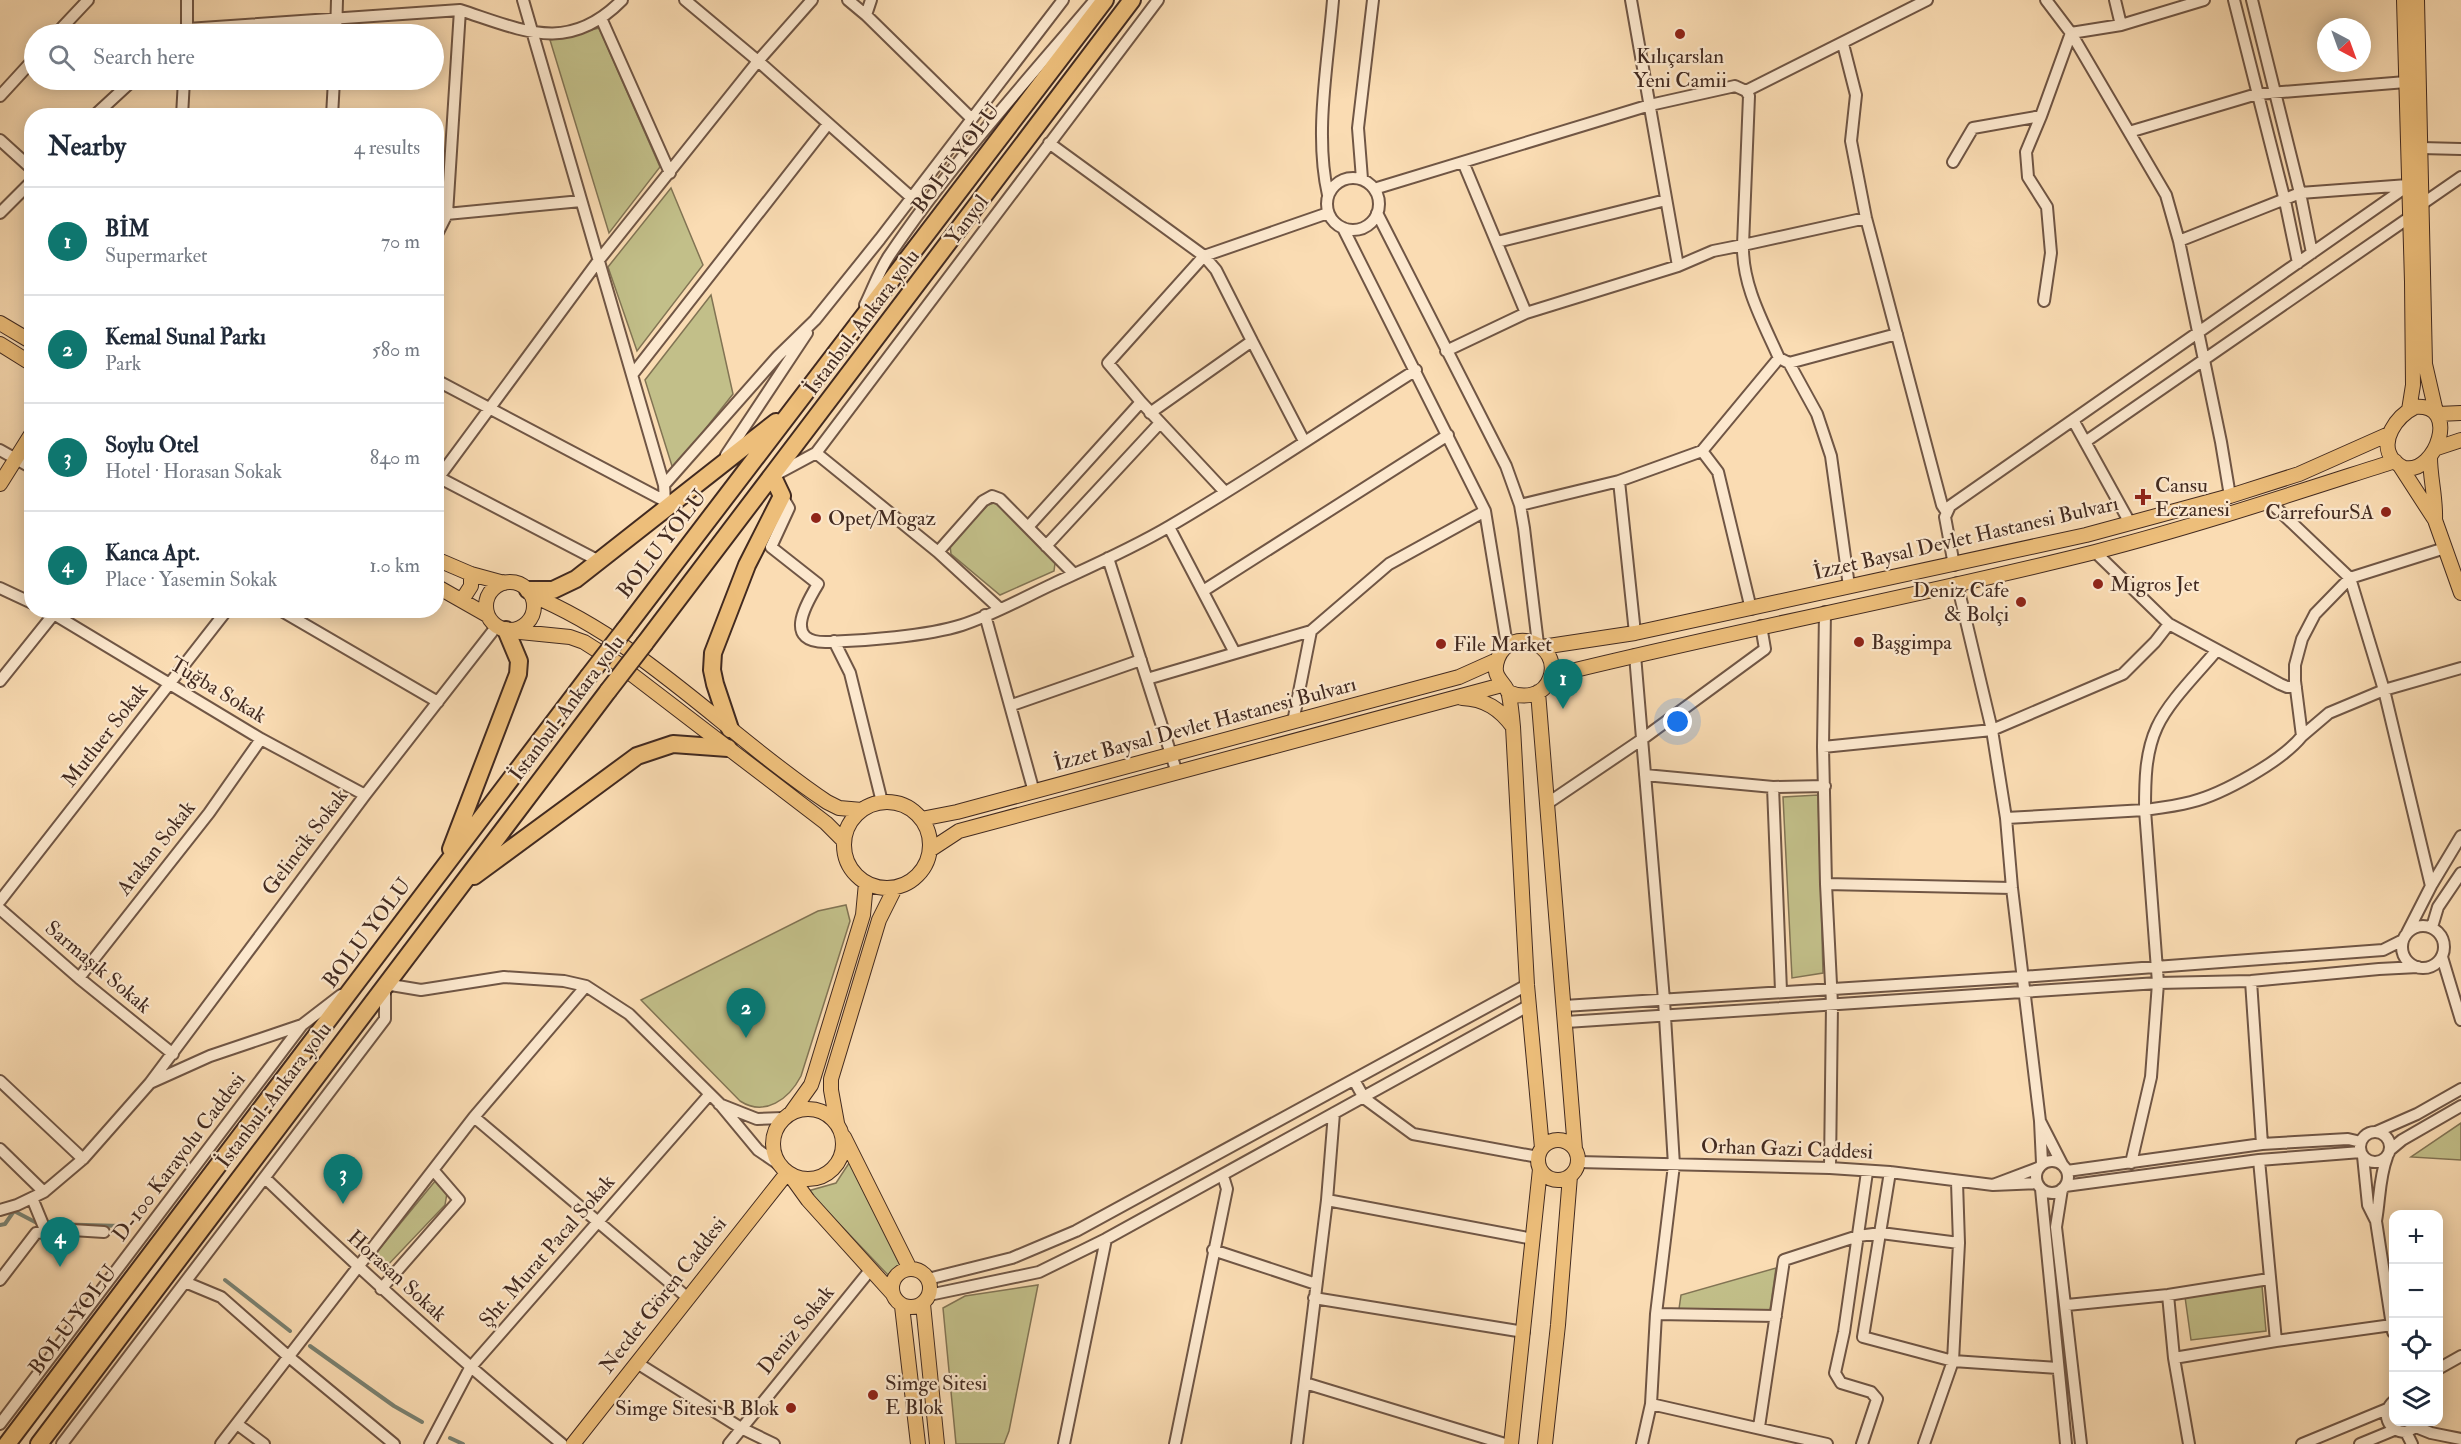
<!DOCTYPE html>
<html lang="en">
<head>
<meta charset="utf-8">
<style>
  body { margin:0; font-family:"IM FELL Double Pica",serif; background:#f2f2f3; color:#1f2937 }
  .controls { position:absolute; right:18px; bottom:18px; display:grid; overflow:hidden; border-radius:12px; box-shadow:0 3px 15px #0003 }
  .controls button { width:54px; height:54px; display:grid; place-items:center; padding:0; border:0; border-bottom:2px solid #e0e1e3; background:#fff; color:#1f2937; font:30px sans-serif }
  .compass { position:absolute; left:2317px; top:18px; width:54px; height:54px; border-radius:50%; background:#fff; box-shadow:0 3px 15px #0003; rotate:139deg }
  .you { position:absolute; left:1678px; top:722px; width:21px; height:21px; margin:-15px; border:4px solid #fff; border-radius:50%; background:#1a73e8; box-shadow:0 0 0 9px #1a73e833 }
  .badge { display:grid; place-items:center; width:39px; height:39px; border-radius:50%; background:#0f766e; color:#fff; font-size:20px; font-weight:700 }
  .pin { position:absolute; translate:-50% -50px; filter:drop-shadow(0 2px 3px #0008) }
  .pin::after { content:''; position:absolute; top:32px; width:21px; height:18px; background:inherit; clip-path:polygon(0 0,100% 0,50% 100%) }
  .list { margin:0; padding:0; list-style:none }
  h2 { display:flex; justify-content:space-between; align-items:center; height:78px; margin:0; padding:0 24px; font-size:26px }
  h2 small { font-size:20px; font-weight:400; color:#747a83 }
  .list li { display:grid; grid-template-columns:39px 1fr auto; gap:18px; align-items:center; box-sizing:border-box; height:108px; padding:0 24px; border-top:2px solid #e0e1e3 }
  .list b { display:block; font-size:22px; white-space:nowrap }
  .list p { margin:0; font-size:20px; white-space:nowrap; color:#747a83 }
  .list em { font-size:20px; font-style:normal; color:#747a83 }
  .icon { flex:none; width:33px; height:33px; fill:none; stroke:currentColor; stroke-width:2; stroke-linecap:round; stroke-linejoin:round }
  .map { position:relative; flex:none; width:2461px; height:1444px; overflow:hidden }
  .search { position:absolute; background:#fff; box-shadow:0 3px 15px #0003; left:24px; top:24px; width:420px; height:66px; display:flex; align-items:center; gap:15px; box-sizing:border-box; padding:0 21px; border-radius:33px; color:#747a83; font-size:22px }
  .panel { position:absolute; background:#fff; box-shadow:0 3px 15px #0003; left:24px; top:108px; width:420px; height:510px; border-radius:24px }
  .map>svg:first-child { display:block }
</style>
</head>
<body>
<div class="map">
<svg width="2461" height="1444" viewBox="0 0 2461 1444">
  <rect width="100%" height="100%" fill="#fadcb3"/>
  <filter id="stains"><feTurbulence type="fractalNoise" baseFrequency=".00333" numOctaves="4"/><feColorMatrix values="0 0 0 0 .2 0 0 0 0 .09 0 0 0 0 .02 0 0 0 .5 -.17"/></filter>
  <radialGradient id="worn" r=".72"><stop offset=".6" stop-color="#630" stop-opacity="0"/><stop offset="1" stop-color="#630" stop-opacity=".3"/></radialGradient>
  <path fill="#c2bf89" stroke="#827454" stroke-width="1.5" d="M599,28l61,139 -51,66 -59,-193z
    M671,188l32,77 -66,86 -29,-84z
    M711,295l22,99 -57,72h-4l-27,-86z
    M994,503l5,2 56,58 -1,8 -54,24 -49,-41 -1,-9 38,-40z
    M1818,795l5,178 -31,5 -9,-181z
    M846,905l4,16 -49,155c-12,23 -36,41 -61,25l-99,-101 177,-89z
    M2461,1123v37l-50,-3z
    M851,1160l49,105 -12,10 -80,-84 28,-8z
    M436,1180l11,13 -2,12 -60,63 -10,-9 1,-6z
    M1776,1268l-6,42 -91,-1 2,-14z
    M1038,1285l-29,146 -5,13h-48l-13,-136 22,-12z
    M2262,1286l4,45 -75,9 -6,-43z"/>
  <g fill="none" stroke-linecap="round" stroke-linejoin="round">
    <path stroke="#7a8272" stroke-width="4" d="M50,1224l71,2
      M0,1225l5,-1 9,-13 23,12
      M225,1280l65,51
      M310,1346l84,60 28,16
      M450,1438l13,6"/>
    <g stroke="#705645" stroke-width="14">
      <path id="minor" d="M523,0l141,485 1,16 4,6
        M685,0l73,61 154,137
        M848,0l18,15 106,104
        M1631,0l47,266
        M2046,0l25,33 95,162 13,46 25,119 17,82 9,54
        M2115,0l6,25
        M2234,0l51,201 13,62
        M2252,0l48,193 12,60
        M866,15l5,-15
        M601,18l69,155
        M56,34l32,-34
        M181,34l6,-5 273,-19
        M187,34v-34
        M336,34l1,-34
        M1843,44l13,51 -5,46 15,77 76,287 4,6
        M1746,91l181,-91
        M0,96l34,-37
        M94,116l39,-36
        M182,116l2,-36
        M332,116l2,-36
        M2041,116l-15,36 2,25 19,30 4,46 -7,48
        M2129,132l128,-38 149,-12
        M0,140l32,29
        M1049,143l155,113 -96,107 33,39
        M2421,148l40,1
        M1463,162l63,151
        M1953,162l20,-34 68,-12 30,-83 50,-8 83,-25
        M1327 204a26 26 0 1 1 52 0a26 26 0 1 1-52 0Z
        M1362,179l-4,-51 15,-128
        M1374,189l276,-84 85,-19 11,5 3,5 -6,149 -30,6 -35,15 -152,47 -80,38
        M1328,195c-14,-61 0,-132 5,-195
        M2422,204l39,-27
        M0,213l32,-32
        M1377,213l129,253 14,39 4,23 14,116
        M436,215l145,-14
        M1343,228l142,283 22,134
        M436,236l11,-22 13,-204c62,20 108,45 162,-10
        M2179,241l121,-48 108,-8
        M1497,242l169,-42
        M865,305c8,-16 14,-34 24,-49 61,-91 136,-173 206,-256
        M1252,341l-36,-71 -12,-14 124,-43
        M1779,358l10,5 28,51 14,42 18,130
        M1789,363l108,-29
        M632,375l196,-251
        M436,380l229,121
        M1150,413l102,-72 52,100
        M2073,420l57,103
        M2085,442l325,-225
        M0,450l32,18
        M1702,451l77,-93c-16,-36 -37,-73 -36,-113l123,-27
        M816,453l122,99 62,57
        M726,455l81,-122
        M775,475l41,-22 342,-453
        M436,476l163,85
        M436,481l163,-221 159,-199 54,-61
        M664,485l114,-129 37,-36 65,-81 183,-239
        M782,496l7,12 -18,39 47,37c-14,23 -34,59 9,58 37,-1 100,-6 135,-17 31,-10 61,-27 91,-41 39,-18 80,-36 117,-58 84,-49 164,-104 246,-156
        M2270,502l80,76 34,112 47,196
        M1520,505l99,-24
        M1028,527l113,-125 84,90
        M1169,527l66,126
        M1046,546l113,-122
        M938,552l45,-51 9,-5 8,3 74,75
        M2095,552l74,72 111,60 7,3h9
        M1108,558l69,215
        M1954,565l-9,-48 5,-11 459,-321
        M1957,583l35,147 14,88 6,70 28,233
        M0,588l32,15
        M1203,591l245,-156
        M47,610l214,129 104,56
        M280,610l158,92
        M1825,612l-2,135 3,137 6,120 -2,164
        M985,615l49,177
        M1635,633l-16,-152 83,-30 16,21 33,137
        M834,641l16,32 32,129
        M1635,655l29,345 10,165 -18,149 -5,90 -9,40
        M1147,679l164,-48
        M0,681l57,-71
        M1012,705l129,-45
        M1293,722l18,-91 78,-67 96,-53
        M2302,736l27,-23 55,-23 77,-22
        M1823,747l169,-17 131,-56 32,-32 14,-18
        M1645,775l128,12 52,-1
        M1773,787l8,204
        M1548,803l93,-63 124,-91 -4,-23
        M2006,818l139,-8c0,-28 0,-57 12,-83 12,-26 41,-54 60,-77
        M1826,884l186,4
        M0,901l227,-291
        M0,909l79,69 94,76
        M2402 947a21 21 0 1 1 42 0a21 21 0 1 1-42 0Z
        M2432,927l6,-20 23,-34
        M2407,933l24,-47 30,-50
        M2442,957l19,63
        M79,978l130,-165 52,-74
        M2251,981l11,163
        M1564,1006l458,-29 361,-27 20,-10
        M1566,1022l592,-39 93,-2 128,-12 39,-2
        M1354,1080l10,18 49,36 125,23
        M0,1081l83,78
        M150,1083l215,-288 131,-168
        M719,1104l38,15 26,-1
        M474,1117l214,181
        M2376,1132l41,-18 44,-25
        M2360 1147a15 15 0 1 1 30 0a15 15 0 1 1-30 0Z
        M0,1149l44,43 39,-33 67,-76 60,-27 92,-31
        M2390,1150l12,-10 59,-34
        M2363,1156l5,49 8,16c4,-22 3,-43 11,-64
        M2259,1160l17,181 116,-16
        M2036 1177a16 16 0 1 1 32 0a16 16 0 1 1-32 0Z
        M1578,1162l252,6 60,4 103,13
        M2042,1163l-2,-42 22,43
        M2131,1163l20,-86 7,-94 -13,-173c15,-2 31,-4 46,-8 32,-8 91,-41 111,-66l-7,-55v-16l7,-26 13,-25 35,-36 95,-30
        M2067,1171l195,-27 86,-5 13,3
        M1890,1172l-27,165 90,24 105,7
        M265,1178c96,93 194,181 297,266
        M2037,1183l-44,2 45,-17
        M2065,1186l194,-26 102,-8
        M2041,1189l25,255
        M2062,1189l-6,38 25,217
        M32,1198l14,34
        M1327,1200l206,39
        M0,1210l17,-5 27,-13
        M2376,1221l17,111
        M1213,1250l103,34
        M928,1279l84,-21 64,-27 451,-246
        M0,1280l36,-47 36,-3 32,2
        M185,1282l36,15 68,60 105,87
        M381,1289l78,-89 -25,-29
        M929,1295l110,-23 67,-33 422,-233
        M2168,1295l6,63
        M1314,1298l210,34
        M2067,1305l101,-10 101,-16
        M1656,1314l120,2
        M637,1363l104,65 33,16
        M2438,1369l23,-13
        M1305,1383l200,61
        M2394,1401c-14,12 -6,31 12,31l10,-5 3,-5
        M1651,1404l176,40
        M0,1424l302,-399 39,-30
        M237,1424l27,20
        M1759,1427l25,-167 74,-24 23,-3 78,10
        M2416,1427l15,6 30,6
        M2406,1432l6,12
        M62,1444l323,-425v-35l36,6 83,-13 60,4 22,5 43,28 90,89 39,47 19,13
        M221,1444l253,-327 112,-131
        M430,1444l40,-76 239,-273
        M729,1444l142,-175
        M1064,1444l42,-205
        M1175,1444l52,-255 -4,-13
        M1297,1444l30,-244 7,-87
        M1862,1444l15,-45 -6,-7 -30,-9 -6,-10 9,-41 23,-160
        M1924,1444l29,-83 6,-118 -2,-61
        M2189,1444l-15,-86 102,-17
        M2302,1444l85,-35
        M2360,1444l34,-14"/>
    </g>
    <g stroke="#422a20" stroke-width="16">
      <path id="major" d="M2404,0l8,282 1,103 -4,25
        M2417,0l8,364 11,48
        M0,323l32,19
        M0,344l32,20
        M2415,407c46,-4 21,67 -10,61 -5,-1 -8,-5 -12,-8 -15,-19 4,-44 22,-53z
        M2438,414l23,-1
        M2437,448l24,-8
        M2400,466l35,54c1,-22 -5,-42 -5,-63
        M0,484l32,-51
        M2435,520l26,73
        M436,559l35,15 33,9
        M486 606a24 24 0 1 1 48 0a24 24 0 1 1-48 0Z
        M436,586l51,29
        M531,595c112,46 197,141 296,207l12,6 23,2
        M462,600l9,-14v-12
        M510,631l60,6 14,5 33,21 209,160 18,18
        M1542,647l93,-14 451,-98 144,-39 69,-22 90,-40
        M1551,676c180,-45 364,-79 544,-124 101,-26 200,-59 300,-91
        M1508,692c16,7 36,4 42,-14 12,-34 -39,-53 -52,-20 -8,21 8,23 11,37 2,10 3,21 4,32l14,258 15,163
        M1538,692l37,457
        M1462,698c23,1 38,11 51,29
        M844 845a43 43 0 1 1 86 0a43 43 0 1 1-86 0Z
        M921,819l36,-7 502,-135 38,-17
        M930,850l29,-19 543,-146
        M773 1144a35 35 0 1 1 70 0a35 35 0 1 1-70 0Z
        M791,1113l20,-28 3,-9 49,-161 3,-32
        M837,1123l-6,-33v-11l48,-159 16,-32
        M844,1137l66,132
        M1538 1160a20 20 0 1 1 40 0a20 20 0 1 1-40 0Z
        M790,1175l18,25 84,93
        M892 1288a19 19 0 1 1 38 0a19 19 0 1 1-38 0Z
        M923,1304l14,140
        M902,1306l16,138
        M573,1444l214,-271
        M1511,1444l29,-275
        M1545,1444l13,-119 12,-149"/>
    </g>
    <g stroke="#422a20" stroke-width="20">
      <path id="highway" d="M528,590h25l23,-11 200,-157
        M625,629l480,-629
        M645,643l487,-643
        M730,729l-15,-45 -3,-14 1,-17 34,-88 35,-69 -9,-19
        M451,849l67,-175 1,-13 -13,-31
        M474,876l163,-120 36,-12 55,4
        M7,1444l581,-767
        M39,1444l569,-753"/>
    </g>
    <use href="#minor" stroke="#fce8ce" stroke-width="10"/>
    <use href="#major" stroke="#edbe7a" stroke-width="14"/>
    <use href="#highway" stroke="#edbe7a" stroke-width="16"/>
    <g stroke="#422a20" stroke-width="20" stroke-linecap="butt">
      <path id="highway-bridge" d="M588,677l37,-48
        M608,691l37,-48"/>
    </g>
    <use href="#highway-bridge" stroke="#edbe7a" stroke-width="16"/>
  </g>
  <g fill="#8f2418" stroke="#fce8ce" stroke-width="2">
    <circle cx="1680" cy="34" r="6"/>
    <path d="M2140 488h6v6h6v6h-6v6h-6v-6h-6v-6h6z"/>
    <circle cx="2386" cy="512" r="6"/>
    <circle cx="816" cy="518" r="6"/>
    <circle cx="2098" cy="584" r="6"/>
    <circle cx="2021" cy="602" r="6"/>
    <circle cx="1859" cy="642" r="6"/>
    <circle cx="1441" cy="644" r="6"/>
    <circle cx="873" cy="1395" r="6"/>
    <circle cx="791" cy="1408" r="6"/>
  </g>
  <g text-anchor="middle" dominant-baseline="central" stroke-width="4.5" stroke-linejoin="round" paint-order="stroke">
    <g font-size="21" fill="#422a20" stroke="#fce8ce" text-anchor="start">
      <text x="1680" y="56" text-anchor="middle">Kılıçarslan<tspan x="1680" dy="24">Yeni Camii</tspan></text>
      <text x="2155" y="485">Cansu<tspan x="2155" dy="24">Eczanesi</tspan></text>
      <text x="2374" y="512" text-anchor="end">CarrefourSA</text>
      <text x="828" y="518">Opet/Mogaz</text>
      <text x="2110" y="584">Migros Jet</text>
      <text x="2009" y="590" text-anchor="end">Deniz Cafe<tspan x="2009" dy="24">&amp; Bolçi</tspan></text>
      <text x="1871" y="642">Başgimpa</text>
      <text x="1453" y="644">File Market</text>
      <text x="885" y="1383">Simge Sitesi<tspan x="885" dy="24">E Blok</tspan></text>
      <text x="779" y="1408" text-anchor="end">Simge Sitesi B Blok</text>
    </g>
    <g font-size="21" fill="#422a20" stroke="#fce8ce">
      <text transform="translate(956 158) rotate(-53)">BOLU YOLU</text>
      <text transform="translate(967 220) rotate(-53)">Yanyol</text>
      <text transform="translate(862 322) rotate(-53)">İstanbul-Ankara yolu</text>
      <text transform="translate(1966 538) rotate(-13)">İzzet Baysal Devlet Hastanesi Bulvarı</text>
      <text transform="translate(662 544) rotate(-52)">BOLU YOLU</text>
      <text transform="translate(218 690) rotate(31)">Tuğba Sokak</text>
      <text transform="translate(567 708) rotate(-53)">İstanbul-Ankara yolu</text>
      <text transform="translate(1205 724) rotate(-15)">İzzet Baysal Devlet Hastanesi Bulvarı</text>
      <text transform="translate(105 735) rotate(-52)">Mutluer Sokak</text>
      <text transform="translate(305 842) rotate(-53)">Gelincik Sokak</text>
      <text transform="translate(156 848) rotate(-52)">Atakan Sokak</text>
      <text transform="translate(367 933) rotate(-53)">BOLU YOLU</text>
      <text transform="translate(98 967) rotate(40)">Sarmaşık Sokak</text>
      <text transform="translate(274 1095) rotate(-53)">İstanbul-Ankara yolu</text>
      <text transform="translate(1787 1149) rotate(2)">Orhan Gazi Caddesi</text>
      <text transform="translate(179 1157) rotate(-53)">D-100 Karayolu Caddesi</text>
      <text transform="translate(547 1251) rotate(-49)">Şht. Murat Pacal Sokak</text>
      <text transform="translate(397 1276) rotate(42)">Horasan Sokak</text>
      <text transform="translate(663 1295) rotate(-52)">Necdet Gören Caddesi</text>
      <text transform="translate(73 1320) rotate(-53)">BOLU YOLU</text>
      <text transform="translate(796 1330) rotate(-51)">Deniz Sokak</text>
    </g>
  </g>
  <rect width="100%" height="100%" filter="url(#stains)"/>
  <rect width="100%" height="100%" fill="url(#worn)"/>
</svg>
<div class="controls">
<button>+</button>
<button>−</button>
<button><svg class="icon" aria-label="locate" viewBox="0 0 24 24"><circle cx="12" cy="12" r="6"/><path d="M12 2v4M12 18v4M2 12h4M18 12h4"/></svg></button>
<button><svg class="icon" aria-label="layers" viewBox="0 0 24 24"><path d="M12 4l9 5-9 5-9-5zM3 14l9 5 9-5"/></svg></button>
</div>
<svg class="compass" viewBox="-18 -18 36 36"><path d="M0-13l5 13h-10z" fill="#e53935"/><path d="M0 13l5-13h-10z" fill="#747a83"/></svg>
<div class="you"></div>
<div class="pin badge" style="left:1563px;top:709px">1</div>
<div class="pin badge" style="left:746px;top:1038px">2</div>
<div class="pin badge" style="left:343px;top:1204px">3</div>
<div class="pin badge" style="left:60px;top:1267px">4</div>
<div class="search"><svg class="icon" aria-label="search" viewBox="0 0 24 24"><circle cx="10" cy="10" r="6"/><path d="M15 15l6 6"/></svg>Search here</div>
<section class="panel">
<h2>Nearby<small>4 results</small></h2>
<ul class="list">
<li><span class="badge">1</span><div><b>BİM</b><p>Supermarket</p></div><em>70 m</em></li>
<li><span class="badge">2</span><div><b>Kemal Sunal Parkı</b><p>Park</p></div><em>580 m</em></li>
<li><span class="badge">3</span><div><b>Soylu Otel</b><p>Hotel · Horasan Sokak</p></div><em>840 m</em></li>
<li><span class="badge">4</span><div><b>Kanca Apt.</b><p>Place · Yasemin Sokak</p></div><em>1.0 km</em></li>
</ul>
</section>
</div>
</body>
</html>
